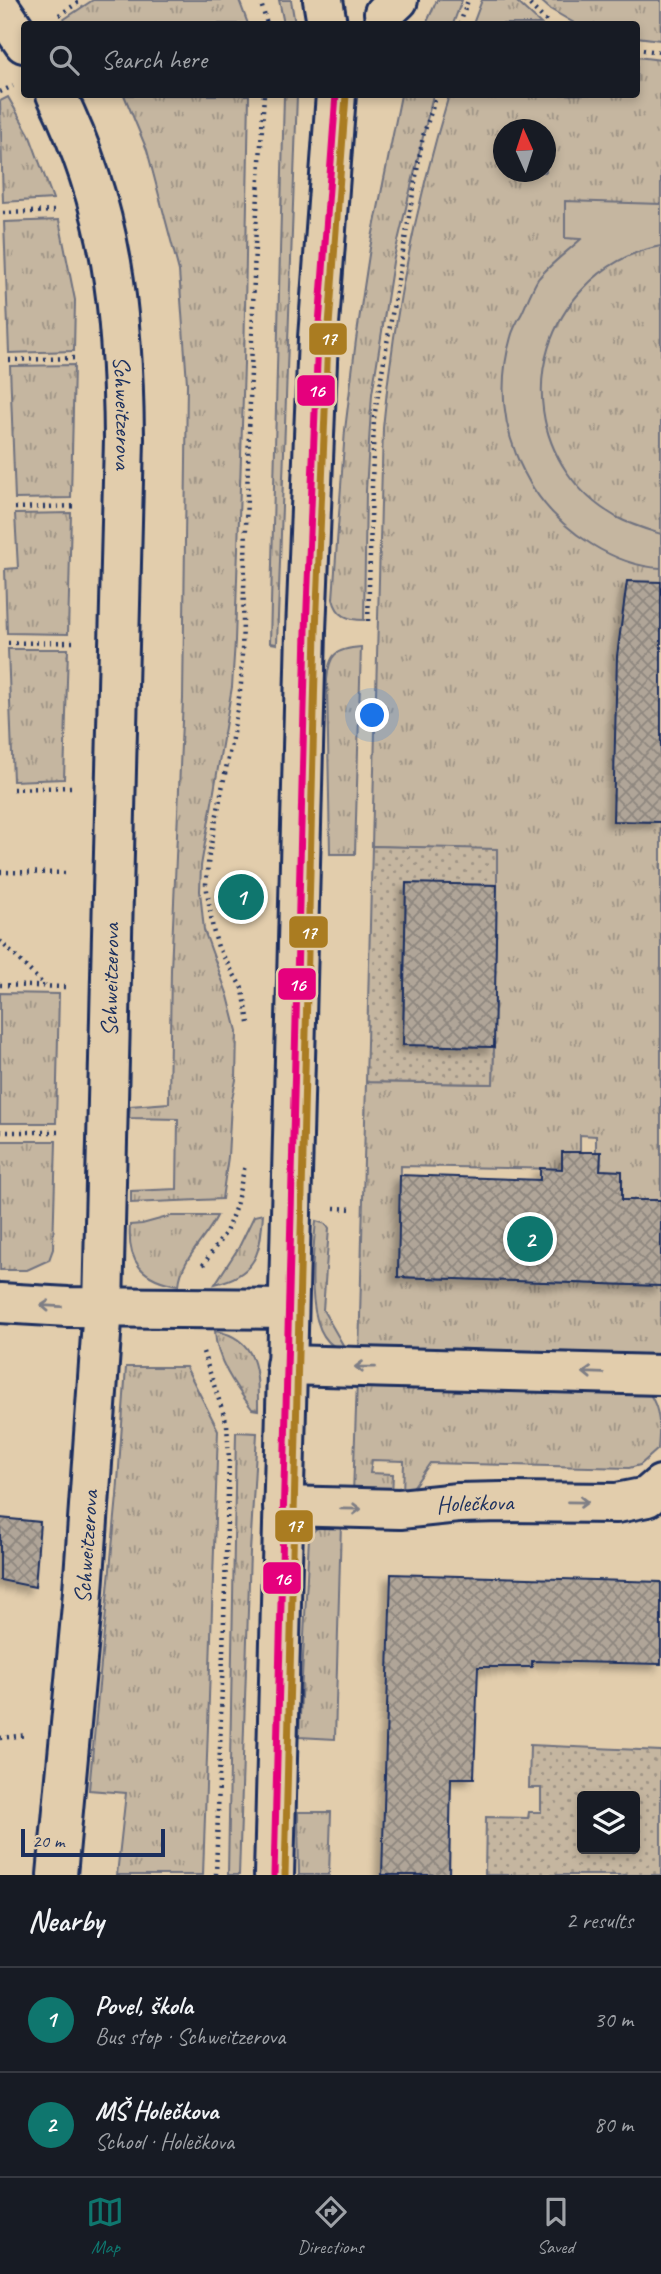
<!DOCTYPE html>
<html lang="en">
<head>
<meta charset="utf-8">
<style>
  body { margin:0; font-family:Caveat,sans-serif; background:#20242c; color:#f1f3f6 }
  .controls { position:absolute; right:21px; bottom:21px; display:grid; overflow:hidden; border-radius:7px; box-shadow:0 4px 10px #0003 }
  .controls button { width:63px; height:63px; display:grid; place-items:center; padding:0; border:0; border-bottom:2px solid #363941; background:#171b24; color:#f1f3f6; font:35px sans-serif }
  .compass { position:absolute; left:493px; top:119px; width:63px; height:63px; border-radius:50%; background:#171b24; box-shadow:0 4px 10px #0003; rotate:357deg }
  .scale { position:absolute; left:21px; bottom:18px; width:144px; box-sizing:border-box; padding-left:7px; border:4px solid #1b2f5e; border-top:0; font-size:19px; line-height:24px; white-space:nowrap; color:#1b2f5e; -webkit-text-stroke:5px #e2cdac; paint-order:stroke }
  .you { position:absolute; left:373px; top:716px; width:24px; height:24px; margin:-18px; border:5px solid #fff; border-radius:50%; background:#1a73e8; box-shadow:0 0 0 10px #1a73e833 }
  .badge { display:grid; place-items:center; width:46px; height:46px; border-radius:50%; background:#0f766e; color:#fff; font-size:23px; font-weight:700 }
  .pin { position:absolute; translate:-50% -50%; border:4px solid #fff; box-shadow:0 2px 7px #0006 }
  .list { margin:0; padding:0; list-style:none }
  h2 { display:flex; justify-content:space-between; align-items:center; height:91px; margin:0; padding:0 28px; font-size:30px }
  h2 small { font-size:23px; font-weight:400; color:#9ea1a6 }
  .list li { display:grid; grid-template-columns:46px 1fr auto; gap:21px; align-items:center; box-sizing:border-box; height:105px; padding:0 28px; border-top:2px solid #363941 }
  .list b { display:block; font-size:26px; white-space:nowrap }
  .list p { margin:0; font-size:23px; white-space:nowrap; color:#9ea1a6 }
  .list em { font-size:23px; font-style:normal; color:#9ea1a6 }
  .icon { flex:none; width:38px; height:38px; fill:none; stroke:currentColor; stroke-width:2; stroke-linecap:round; stroke-linejoin:round }
  .map { position:relative; flex:none; width:661px; height:1875px; overflow:hidden }
  .search { position:absolute; background:#171b24; box-shadow:0 4px 10px #0003; left:21px; right:21px; top:21px; height:77px; display:flex; align-items:center; gap:18px; box-sizing:border-box; padding:0 24px; border-radius:7px; color:#9ea1a6; font-size:26px }
  .sheet { height:301px; background:#171b24 }
  nav { display:flex; justify-content:space-around; align-items:center; box-sizing:border-box; height:98px; border-top:2px solid #363941; background:#171b24; font-size:19px; color:#9ea1a6 }
  nav a { display:grid; justify-items:center; gap:4px }
  nav .on { color:#0f766e }
  .map>svg:first-child { display:block }
</style>
</head>
<body>
<div class="map">
<svg width="661" height="1875" viewBox="0 0 661 1875">
  <defs>
    <pattern id="grass-tufts" width="24" height="20" patternUnits="userSpaceOnUse" patternTransform="scale(1.75)"><rect width="24" height="20" fill="#c5b6a0"/><path d="M3 7l-1-3M5 7V3M7 7l1-3M15 17l-1-3M17 17v-4M19 17l1-3" fill="none" stroke="#9f9486"/></pattern>
    <pattern id="garden-dots" width="8" height="8" patternUnits="userSpaceOnUse" patternTransform="scale(1.75)"><rect width="8" height="8" fill="#c5b6a0"/><path d="M2 2h.1M6 6h.1" fill="none" stroke="#9f9486" stroke-width="1.8" stroke-linecap="round"/></pattern>
    <pattern id="building-cross-hatch" width="8" height="8" patternUnits="userSpaceOnUse" patternTransform="scale(1.75)"><rect width="8" height="8" fill="#b0a598"/><path d="M0 0l8 8M0 8l8-8" fill="none" stroke="#8e877f"/></pattern>
    <filter id="shadow"><feDropShadow dx="-6" dy="6" stdDeviation="3.5" flood-color="#0004"/></filter>
  </defs>
  <rect width="100%" height="100%" fill="#e2cdac"/>
  <filter id="ink" filterUnits="userSpaceOnUse"><feTurbulence type="fractalNoise" baseFrequency=".0143" numOctaves="2"/><feDisplacementMap in="SourceGraphic" scale="14" xChannelSelector="R" yChannelSelector="G"/><feConvolveMatrix kernelMatrix="1 2 1 2 8 2 1 2 1" color-interpolation-filters="sRGB"/></filter>
  <g filter="url(#ink)">
    <path fill="url(#grass-tufts)" stroke="#70727f" stroke-width="2" fill-rule="evenodd" d="M93,0h146l9,24h-191z
      M279,0h12l4,24h-11z
      M437,0h25l-9,24h-27z
      M482,0h33l26,24h-68z
      M540,0h121v40l-24,-3 -1,-13h-60l-26,-15z
      M637,57l24,3v616l-48,145 48,1v378h-39v-28l-22,-2 1,-17h-5v-17l-16,-1v18l-18,16 -161,-3 -3,111 263,9v75l-302,-5 7,-274 127,2 4,-234 -125,-4 11,-418c10,-110 34,-227 66,-333l187,-1zM504,130h42v42h-42z
      M124,95h125l-5,269 -9,277 -3,46 -31,179 -1,25 4,39 24,66 9,35 -1,49 -5,24 -3,53 -6,42 -91,4v-12l46,-2 1,-70 -49,-1 1,-12 39,-3 2,-133 12,-271 4,-316 -8,-112 -32,-121z
      M297,95l-20,549 -7,-1 14,-548z
      M401,95h32l-40,167 -21,132 -6,97 -2,129c-16,0 -27,-4 -31,-21l12,-169 11,-90 14,-92z
      M8,97l21,37 24,65 -50,3 -3,-101z
      M59,220l16,80 -1,51 -65,2 -5,-131z
      M74,365l-3,133 -56,1 -5,-133z
      M71,513l-3,121 -61,-1 -2,-64 13,-1 -3,-54z
      M361,647l-6,207h-25l-3,-174c2,-26 8,-31 34,-33z
      M8,649h60l-4,130 -51,2z
      M0,993l59,1 -3,129h-56z
      M0,1141h56l-3,108 -4,11 -22,10h-27z
      M263,1214c-3,38 -5,60 -48,70l24,-37 15,-31z
      M171,1216h46c-11,23 -36,43 -38,69 -37,-5 -52,-23 -49,-60l12,-1z
      M316,1221l10,3 3,4 -6,82 23,40c-45,-4 -33,-98 -30,-129z
      M215,1331c44,7 43,43 43,79l-6,-1c-17,-23 -36,-49 -37,-78z
      M126,1367h60l32,63 -15,445h-86l9,-82 -37,-3 28,-294z
      M357,1380l292,13c12,17 11,35 9,56l-18,16 -11,3 -199,-5 -16,23 -11,9 1,-34 -32,-1 -2,13 23,1 -1,22 -39,-2z
      M236,1432l21,1 -7,119 -11,323h-11z
      M341,1523l-6,216 -36,-2 10,-200c8,-13 17,-13 32,-14z
      M298,1812h33l-2,63h-30z"/>
    <path fill="url(#garden-dots)" stroke="#70727f" stroke-width="2" fill-rule="evenodd" d="M372,846l125,3v36l-91,-1 -3,160 91,3 -1,37 -127,-2z
      M530,1745l131,6v124h-176l1,-58 42,1 1,-6h12v-24h-12zM582,1796h53v53h-53z"/>
    <path fill="#c5b6a0" stroke="#70727f" stroke-width="2" d="M565,201l96,3v42c-30,5 -58,21 -78,43 -66,70 -51,180 33,228 15,8 29,12 45,17v34c-24,-1 -49,-11 -70,-24 -70,-43 -103,-127 -80,-207 2,-8 7,-17 11,-24 5,-11 10,-24 16,-34 12,-15 29,-27 43,-40l-16,-1z"/>
    <path fill="url(#building-cross-hatch)" stroke="#1b2f5e" stroke-width="2" filter="url(#shadow)" d="M627,581l34,1v240l-48,-1 4,-165z
      M406,883l91,2 -3,162 -91,-2z
      M562,1152h39l-1,18 22,1v29h39v86l-263,-9 2,-102 140,5v-12l22,1z
      M0,1518l40,4 -5,65 -35,-7z
      M391,1574l270,8v82l-129,-3v6h-54l-4,111h-23l-2,97h-67z"/>
    <g fill="none" stroke-linecap="round" stroke-linejoin="round">
      <g stroke="#1b2f5e" stroke-width="44">
        <g id="minor">
          <path d="M323,0l4,24"/>
          <path d="M0,8l24,35"/>
          <path id="s1" d="M56,94c57,115 67,219 68,345l-21,868 -21,298 -25,270"/>
          <path d="M0,1303l68,4 220,2"/>
          <path d="M286,1365l375,10"/>
          <path id="s2" d="M283,1506l117,3 58,-6 44,-1 115,1 30,-6 14,-12"/>
          <path d="M274,1875l32,-1244 12,-293 18,-244"/>
        </g>
      </g>
      <g stroke="#1b2f5e" stroke-width="44">
        <path id="major" d="M384,13l14,-13"/>
      </g>
      <path stroke="#1b2f5e" stroke-width="4.5" stroke-dasharray="2 5" stroke-linecap="butt" d="M260,0l7,24
        M525,0l24,24
        M59,15l23,-15
        M460,24l8,-24
        M636,49l25,3
        M0,92l13,-6
        M3,213l52,-2
        M9,360l69,-2
        M15,508l62,-2
        M368,621l6,-203 49,-282 14,-42
        M8,643l66,-1
        M13,789l58,-2
        M0,872l69,1
        M0,941l45,45
        M0,985l65,2
        M249,1023l-6,-33 -25,-43 -5,-17 -7,-46 3,-29 26,-132 6,-39 14,-439 9,-151
        M0,1132h62
        M334,1208l20,1
        M203,1265l23,-33 10,-26 9,-41
        M203,1352l24,72 2,36 -13,415
        M0,1738l27,-3"/>
      <use href="#minor" stroke="#e2cdac" stroke-width="38"/>
      <use href="#major" stroke="#e2cdac" stroke-width="38"/>
      <g stroke="#e2cdac" stroke-width="12">
        <path id="bus-1" d="M274,1875l32,-1244 12,-293 18,-244"/>
      </g>
      <g stroke="#e2cdac" stroke-width="12">
        <path id="bus-2" d="M285,1875l31,-1244 12,-292 18,-244"/>
      </g>
      <use href="#bus-1" stroke="#e5007d" stroke-width="7"/>
      <use href="#bus-2" stroke="#aa7c21" stroke-width="7"/>
    </g>
    <defs><path id="oneway-shaft" d="M-6 0H5M1.5-3L5.5 0L1.5 3" fill="none" stroke-width="1.6" stroke-linecap="round" stroke-linejoin="round" transform="scale(1.75)"/></defs>
    <g stroke="#7e7e85">
      <use href="#oneway-shaft" transform="translate(51 1306) rotate(-177)"/>
      <use href="#oneway-shaft" transform="translate(365 1367) rotate(-179)"/>
      <use href="#oneway-shaft" transform="translate(593 1373) rotate(-178)"/>
      <use href="#oneway-shaft" transform="translate(578 1502) rotate(1)"/>
      <use href="#oneway-shaft" transform="translate(351 1509) rotate(1)"/>
    </g>
  </g>
  <g text-anchor="middle" dominant-baseline="central" stroke-width="5" stroke-linejoin="round" paint-order="stroke">
    <g font-size="24" fill="#1b2f5e" stroke="#e2cdac">
      <text stroke="none"><textPath href="#s1" startOffset="329">Schweitzerova</textPath></text>
      <text transform="translate(110 980) rotate(-89)">Schweitzerova</text>
      <text stroke="none"><textPath href="#s2" startOffset="192">Holečkova</textPath></text>
      <text transform="translate(86 1547) rotate(-86)">Schweitzerova</text>
    </g>
  </g>
  <g stroke="#e2cdac" stroke-width="2.5">
    <rect x="308" y="322" width="40" height="34" rx="7" fill="#aa7c21"/>
    <rect x="296" y="374" width="40" height="33" rx="7" fill="#e5007d"/>
    <rect x="288" y="915" width="41" height="34" rx="7" fill="#aa7c21"/>
    <rect x="277" y="967" width="40" height="34" rx="7" fill="#e5007d"/>
    <rect x="274" y="1509" width="40" height="34" rx="7" fill="#aa7c21"/>
    <rect x="262" y="1561" width="40" height="34" rx="7" fill="#e5007d"/>
  </g>
  <g font-size="19" text-anchor="middle" font-weight="bold" fill="#fff">
    <text x="328" y="345">17</text>
    <text x="316" y="397">16</text>
    <text x="308" y="939">17</text>
    <text x="297" y="991">16</text>
    <text x="294" y="1532">17</text>
    <text x="282" y="1585">16</text>
  </g>
</svg>
<div class="controls">
<button><svg class="icon" aria-label="layers" viewBox="0 0 24 24"><path d="M12 4l9 5-9 5-9-5zM3 14l9 5 9-5"/></svg></button>
</div>
<svg class="compass" viewBox="-18 -18 36 36"><path d="M0-13l5 13h-10z" fill="#e53935"/><path d="M0 13l5-13h-10z" fill="#9ea1a6"/></svg>
<div class="scale">20 m</div>
<div class="you"></div>
<div class="pin badge" style="left:241px;top:897px">1</div>
<div class="pin badge" style="left:530px;top:1239px">2</div>
<div class="search"><svg class="icon" aria-label="search" viewBox="0 0 24 24"><circle cx="10" cy="10" r="6"/><path d="M15 15l6 6"/></svg>Search here</div>
</div>
<section class="sheet">
<h2>Nearby<small>2 results</small></h2>
<ul class="list">
<li><span class="badge">1</span><div><b>Povel, škola</b><p>Bus stop · Schweitzerova</p></div><em>30 m</em></li>
<li><span class="badge">2</span><div><b>MŠ Holečkova</b><p>School · Holečkova</p></div><em>80 m</em></li>
</ul>
</section>
<nav>
<a class="on"><svg class="icon" aria-label="map" viewBox="0 0 24 24"><path d="M3 6l6-2 6 2 6-2v14l-6 2-6-2-6 2zM9 4v14M15 6v14"/></svg>Map</a>
<a><svg class="icon" aria-label="directions" viewBox="0 0 24 24"><path d="M12 3l9 9-9 9-9-9zM9 14v-3h6M13 9l2 2-2 2"/></svg>Directions</a>
<a><svg class="icon" aria-label="saved" viewBox="0 0 24 24"><path d="M7 4h10v16l-5-4-5 4z"/></svg>Saved</a>
</nav>
</body>
</html>
